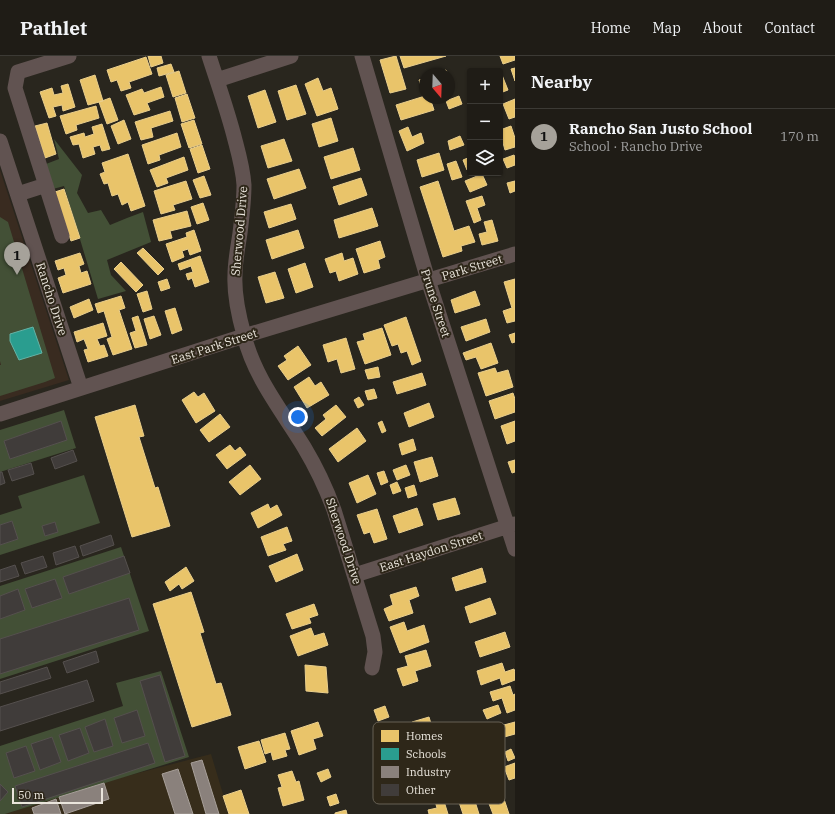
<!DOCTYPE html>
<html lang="en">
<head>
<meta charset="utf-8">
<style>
  body { margin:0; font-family:"IBM Plex Serif",serif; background:#27251f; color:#f1f3f6 }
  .controls { position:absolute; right:12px; top:12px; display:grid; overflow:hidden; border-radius:4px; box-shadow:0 1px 3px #0004 }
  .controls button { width:36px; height:36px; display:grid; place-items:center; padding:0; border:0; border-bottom:1px solid #3c3a35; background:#1f1c16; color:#f1f3f6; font:20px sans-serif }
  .compass { position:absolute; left:419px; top:12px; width:36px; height:36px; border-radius:50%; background:#1f1c16; box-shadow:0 1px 3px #0004; rotate:161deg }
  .scale { position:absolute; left:12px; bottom:10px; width:91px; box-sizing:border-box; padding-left:4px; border:2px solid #eae5dc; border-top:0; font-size:11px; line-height:14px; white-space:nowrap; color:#eae5dc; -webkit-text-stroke:3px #2e2719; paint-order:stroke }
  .you { position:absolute; left:298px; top:361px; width:14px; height:14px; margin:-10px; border:3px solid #fff; border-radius:50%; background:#1a73e8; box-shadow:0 0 0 6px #1a73e833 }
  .badge { display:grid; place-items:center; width:26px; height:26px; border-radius:50%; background:#a6a29a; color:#111; font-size:13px; font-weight:700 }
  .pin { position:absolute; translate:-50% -33px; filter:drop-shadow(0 1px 2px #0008) }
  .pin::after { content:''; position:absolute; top:21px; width:14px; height:12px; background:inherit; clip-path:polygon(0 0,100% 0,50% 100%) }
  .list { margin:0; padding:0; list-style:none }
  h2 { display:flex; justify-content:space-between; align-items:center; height:52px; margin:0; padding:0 16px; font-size:17px }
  h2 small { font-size:13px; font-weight:400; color:#a1a1a1 }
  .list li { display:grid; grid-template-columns:26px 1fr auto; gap:12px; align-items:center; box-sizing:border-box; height:56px; padding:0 16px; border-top:1px solid #3c3a35 }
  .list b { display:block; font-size:15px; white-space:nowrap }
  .list p { margin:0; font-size:13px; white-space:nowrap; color:#a1a1a1 }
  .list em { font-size:13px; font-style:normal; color:#a1a1a1 }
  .icon { flex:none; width:22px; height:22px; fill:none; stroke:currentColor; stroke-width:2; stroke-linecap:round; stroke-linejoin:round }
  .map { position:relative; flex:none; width:515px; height:758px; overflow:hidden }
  header { display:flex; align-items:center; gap:24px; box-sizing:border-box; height:56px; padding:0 20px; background:#1f1c16; border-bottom:1px solid #3c3a35 }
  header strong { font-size:19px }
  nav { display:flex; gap:22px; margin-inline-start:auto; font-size:14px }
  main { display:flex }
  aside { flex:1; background:#1f1c16 }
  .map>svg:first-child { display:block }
</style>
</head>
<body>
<header>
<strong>Pathlet</strong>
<nav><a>Home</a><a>Map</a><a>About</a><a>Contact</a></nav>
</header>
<main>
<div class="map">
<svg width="515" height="758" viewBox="0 0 515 758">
  <rect width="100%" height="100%" fill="#29261e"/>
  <path fill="#372d1b" d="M211,698l18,60h-224l118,-37z"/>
  <path fill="#392b20" d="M0,114l69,210 -69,21z"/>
  <path fill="#435036" d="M54,83l28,36 -5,18 11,20 13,-3 9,15 17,-7 16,-6 8,30 -44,18 4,15 15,16 -28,8 -34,-113 -11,3 -7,-25 13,-5z
    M0,161l8,5 47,156 -10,4 -45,14v-31h1l-1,-4z
    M64,354l12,38 -76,24v-42z
    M84,419l16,48 -100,32v-40l22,-7 -4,-12z
    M121,491l28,84 -149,48v-93z
    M161,615l28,86 -184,57h-5v-68l123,-40 -7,-23z"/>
  <path fill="#e9c46a" stroke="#e9ce8c" d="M148,0h13l2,7 -12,4z
    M396,0l10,33 -16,4 -10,-33z
    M400,0h46l-42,12z
    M500,0h15v4l-12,4z
    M146,1l6,17 -23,8 2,6 -10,3 -4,-11 -6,2 -4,-12z
    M171,8l3,8 -15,4 -2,-8z
    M515,12v13l-4,-12z
    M446,14l2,4h-13z
    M179,15l7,22 -13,4 -7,-22z
    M95,19l8,26 -15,4 -8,-25z
    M500,19h2l6,15 -8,3z
    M318,22l5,13 8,-3 7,21 -21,7 -12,-32z
    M425,22v13l-2,1 -4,-12z
    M68,28l7,23 -12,4 -1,-6 -9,2 3,9 -7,2 -9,-26 12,-4 2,7 9,-2 -2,-7z
    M296,29l10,29 -19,6 -9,-29z
    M161,31l3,10 -17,6 3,7 -16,5 -8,-20 16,-6 2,4z
    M265,34l11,32 -18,6 -10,-32z
    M187,38l8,24 -13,4 -7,-24z
    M425,40v2h5l4,12 -33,10 -5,-15z
    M459,40l3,8 -13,5 -3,-8z
    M110,42l8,22 -11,4 -8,-22z
    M515,43v18l-6,2 -6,-15z
    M96,50l3,12 -23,7 1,5 -11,4 -6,-18z
    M170,55l3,10 -22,7 2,9 -12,3 -6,-18z
    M331,62l7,23 -19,6 -7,-23z
    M124,64l7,19 -13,5 -7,-18z
    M194,64l8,24 -13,4 -8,-24z
    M47,67l9,31 -11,4 -10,-32z
    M102,68l8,25 -8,2 -2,-6 -7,2 2,7 -12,4 -4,-14 -6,1 -3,-8 14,-4 1,4 9,-3 -2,-7z
    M511,70l4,12v9l-10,3 -2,-7 -3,1v-14z
    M408,71l4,10 9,-4 3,10 -17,8 -8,-20z
    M177,77l4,14 -22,8 1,5 -12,4 -6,-19z
    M460,80l4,9 -14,5 -2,-9z
    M284,83l8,22 -24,7 -7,-22z
    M202,89l8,24 -12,4 -8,-24z
    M353,92l7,22 -29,9 -7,-22z
    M439,97l5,17 -22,7 -5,-17z
    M128,98l17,52 -14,5 -3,-9 -6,3 -4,-11 -6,2 -4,-13 -4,1 -4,-10 5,-2 -3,-9z
    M514,99l1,2v8l-8,3 -4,-9z
    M184,101l4,13 -22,8 2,5 -11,4 -7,-17z
    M470,101v12l-3,1 -4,-10z
    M456,105l6,16 -10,3 -5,-16z
    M299,113l7,19 -32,11 -7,-20z
    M482,118l5,11 -17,7 -5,-11z
    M204,120l7,19 -11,3 -7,-18z
    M361,122l6,17 -28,10 -6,-18z
    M186,125l6,18 -19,6 2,5 -14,4 -7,-23z
    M438,125l16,50 15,-5 6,16 -14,4 1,5 -19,6 -23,-70z
    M515,125v10l-5,2 -3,-10z
    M64,133l16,49 -9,3 -16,-49z
    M482,140l3,9 -8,3 4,12 -7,3 -8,-22z
    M203,147l6,17 -12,4 -6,-17z
    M291,148l5,15 -27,9 -5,-16z
    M372,152l6,18 -39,12 -5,-18z
    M187,155l4,15 -21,5 2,7 -13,3 -6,-21z
    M492,164l6,21 -16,4 -3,-11 8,-2 -3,-10z
    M194,174l7,21 -11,4 -2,-6 -6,2 2,6 -12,5 -6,-18 21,-7 -1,-4z
    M298,174l6,18 -32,11 -6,-19z
    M380,185l5,16 -7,3 2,8 -16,5 -8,-24z
    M143,192l21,21 -6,6 -21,-22z
    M80,197l4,11 -5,2 2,7 6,-2 4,13 -28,9 -5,-15 8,-3 -2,-7 -6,2 -3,-9z
    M342,197l2,8 9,-3 5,16 -19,7 -3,-10 -6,2 -5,-14z
    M200,200l9,26 -14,5 -3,-9 -4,2 -2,-6 7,-2 -2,-6 -11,4 -2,-6z
    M121,206l22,23 -7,7 -22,-23z
    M305,207l8,24 -17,6 -8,-24z
    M275,216l9,26 -18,5 -8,-26z
    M167,223l3,9 -9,3 -3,-9z
    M515,223v42l-8,2 -4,-12 9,-3 -8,-26z
    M147,235l5,18 -9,3 -6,-18z
    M475,235l5,14 -25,8 -4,-13z
    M121,240l4,12 -6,2 13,39 -19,6 -6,-16 5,-2 -8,-26 -6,2 -3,-9z
    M89,243l4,11 -19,8 -4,-11z
    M175,252l7,22 -10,4 -7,-23z
    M138,260l9,29 -12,3 -5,-15 6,-2 -4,-13z
    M154,260l7,19 -11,4 -6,-20z
    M406,261l15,44 -9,4 -5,-14 -6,2 -3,-9 -6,2 -8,-21z
    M486,263l4,13 -24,9 -5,-14z
    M103,267l4,13 -10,3 3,7 4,-1 4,11 -20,6 -4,-12 4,-1 -4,-10 -7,3 -3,-10z
    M382,272l9,27 -26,9 -8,-22 8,-2 -2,-6z
    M515,277v9l-3,1 -3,-8z
    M346,282l9,31 -14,4 -4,-14 -9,3 -5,-17z
    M491,287l7,20 -17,6 -5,-12 -10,3 -3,-7z
    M298,290l13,19 -23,15 -10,-14 9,-6 -3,-4z
    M378,311l2,10 -12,2 -3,-9z
    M495,312l2,5 11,-3 5,17 -27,9 -8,-23z
    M422,317l4,12 -29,9 -4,-12z
    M309,321l6,9 6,-4 8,13 -22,13 -13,-21z
    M374,333l3,9 -9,2 -3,-9z
    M194,336l4,5 6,-4 11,18 -19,12 -14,-23z
    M513,337l2,6v13l-20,7 -6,-18z
    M359,341l5,8 -6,3 -4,-8z
    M429,347l5,14 -25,10 -5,-14z
    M135,349l9,31 -5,1 16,51 3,-1 12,39 -38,11 -37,-120z
    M336,349l10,12 -24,19 -7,-8 11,-9 -3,-4z
    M220,358l10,13 -21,15 -9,-12z
    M382,365l4,10 -4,2 -4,-10z
    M515,365v20l-8,3 -6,-18z
    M357,372l9,13 -28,21 -9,-13z
    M413,383l3,11 -14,5 -3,-11z
    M230,389l5,6 5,-4 6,8 -19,14 -11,-14z
    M432,401l6,19 -18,6 -6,-20z
    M515,404v12l-3,1 -4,-11z
    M250,409l11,14 -21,16 -11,-13z
    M406,409l4,10 -13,5 -4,-10z
    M384,415l4,11 -7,3 -4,-12z
    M368,419l8,19 -19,9 -8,-20z
    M397,426l4,9 -8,3 -3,-9z
    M414,429l3,10 -9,3 -3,-10z
    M455,442l5,16 -22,6 -5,-16z
    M268,448l2,5 7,-4 5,10 -24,13 -7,-15z
    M417,452l6,17 -24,8 -6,-17z
    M377,453l10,30 -13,4 -4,-11 -6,2 -7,-19z
    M287,471l5,14 -9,3 3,6 -18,6 -7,-19z
    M297,498l6,16 -27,12 -7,-16z
    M186,511l8,14 -12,8 -3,-5 -9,7 -5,-9z
    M482,512l4,14 -30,9 -4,-13z
    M416,531l3,9 -10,4 4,13 -24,8 -5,-12 9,-4 -3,-10z
    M191,536l13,40 -4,1 16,51 5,-1 10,32 -39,12 -39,-123z
    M490,542l6,16 -26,9 -5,-16z
    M314,548l4,11 -9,3 2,5 -19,6 -6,-15z
    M404,566l3,9 17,-6 5,17 -29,11 -10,-26z
    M311,572l3,8 10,-3 4,12 -30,11 -8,-20z
    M505,576l5,15 -30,10 -5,-15z
    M426,594l5,16 -16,5 3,10 -15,5 -6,-17 11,-3 -3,-10z
    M502,607l3,9 9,-3 1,3v8l-13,5 -2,-7 -19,7 -4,-14z
    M305,609l21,2 2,26 -22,-2z
    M510,630l3,9 2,-1v16l-8,3 -5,-15 -9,3 -3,-9z
    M498,649l3,8 -14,6 -4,-9z
    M385,650l4,11 -11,4 -4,-11z
    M429,661l6,20 -17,5 -6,-20z
    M318,666l5,14 -10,3 3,10 -17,6 -8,-24z
    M515,666v12l-18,5 -4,-11z
    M285,677l5,16 -5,1 2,6 -14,4 -2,-8 -6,2 -4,-14z
    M259,685l7,21 -21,7 -7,-22z
    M511,693l4,9 -7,3 -3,-9z
    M515,707v15l-6,2 -5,-13z
    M328,713l3,8 -10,5 -4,-9z
    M292,715l4,11 3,-1 5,19 -21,6 -5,-18 4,-1 -4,-12z
    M467,720l12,38h-16l-11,-33z
    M241,734l8,24h-20l-6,-18z
    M336,738l3,9 -9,3 -3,-9z
    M442,739l6,19h-19l-1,-4 9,-2 -3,-11z
    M503,740l6,18h-16l-5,-13z
    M346,754l1,4h-12v-1z"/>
  <path fill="#2a9d8f" stroke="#64b3a6" d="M33,271l9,26 -23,7 -9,-19v-7z"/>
  <path fill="#8a817c" stroke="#a79f99" d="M202,704l17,54h-13l-15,-51z
    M178,713l15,45h-18l-13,-40z
    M104,727l5,16 -44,15 -6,-17z
    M56,743l5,15h-27l-2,-6z"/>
  <path fill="#403c3a" stroke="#55504e" d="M61,365l6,19 -57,19 -6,-18z
    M73,394l4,11 -22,8 -4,-11z
    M31,407l3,11 -22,7 -4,-11z
    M0,416h2l3,11 -5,2z
    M12,465l6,18 -18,6v-20z
    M55,466l3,10 -13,4 -3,-10z
    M111,479l3,10 -31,11 -3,-10z
    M75,490l4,11 -23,8 -3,-12z
    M43,500l4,11 -22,7 -4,-11z
    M124,500l6,17 -61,21 -6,-17z
    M15,509l4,11 -19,6v-12z
    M55,523l7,19 -30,10 -7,-19z
    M18,533l7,21 -25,9v-23z
    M129,542l10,32 -139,44v-35z
    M96,595l3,11 -32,11 -4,-11z
    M47,611l4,11 -51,16v-12z
    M160,619l25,81 -20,6 -25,-81z
    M87,624l7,21 -94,30v-24z
    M137,654l8,26 -23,7 -8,-25z
    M105,663l8,27 -19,6 -9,-25z
    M80,672l9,25 -21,8 -9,-26z
    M52,681l9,25 -21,8 -9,-26z
    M148,687l7,20 -133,44 -7,-21z
    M26,690l9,25 -21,7 -8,-25z
    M0,728l8,8 -8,9z"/>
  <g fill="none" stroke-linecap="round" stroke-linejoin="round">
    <path stroke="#615351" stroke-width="15" d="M209,0c9,28 19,56 26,84 4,15 8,29 9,45 0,16 -2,32 -4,48 -2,14 -5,28 -5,42 -1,18 4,42 9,60 10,42 38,76 60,112 12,20 22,41 30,63l39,126 2,16 -3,16
      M362,0l66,224 87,269
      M217,24l74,-24
      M0,85l81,247
      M18,138l28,-9
      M62,180l-47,-148 3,-16 51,-16
      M0,358l244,-78 271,-82
      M355,519l160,-51"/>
  </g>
  <g text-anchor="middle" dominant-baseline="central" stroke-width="4" stroke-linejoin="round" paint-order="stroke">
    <g font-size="12" fill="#eae5dc" stroke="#2e2719">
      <text transform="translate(239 175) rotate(-85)">Sherwood Drive</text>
      <text transform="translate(472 211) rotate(-17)">Park Street</text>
      <text transform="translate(52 243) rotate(72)">Rancho Drive</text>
      <text transform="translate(436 247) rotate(72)">Prune Street</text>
      <text transform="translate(214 290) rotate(-18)">East Park Street</text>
      <text transform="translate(344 485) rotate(72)">Sherwood Drive</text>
      <text transform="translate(431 495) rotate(-18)">East Haydon Street</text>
    </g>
  </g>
  <rect x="373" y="666" width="132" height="82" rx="6" fill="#2e2719" stroke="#666054" stroke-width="1"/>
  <rect x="381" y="674" width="18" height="12" fill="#e9c46a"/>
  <rect x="381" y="692" width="18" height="12" fill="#2a9d8f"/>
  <rect x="381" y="710" width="18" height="12" fill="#8a817c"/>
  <rect x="381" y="728" width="18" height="12" fill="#403c3a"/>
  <g font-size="11" fill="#eae5dc">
    <text x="406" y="684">Homes</text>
    <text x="406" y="702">Schools</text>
    <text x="406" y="720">Industry</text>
    <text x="406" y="738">Other</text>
  </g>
</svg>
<div class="controls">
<button>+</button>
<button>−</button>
<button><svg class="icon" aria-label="layers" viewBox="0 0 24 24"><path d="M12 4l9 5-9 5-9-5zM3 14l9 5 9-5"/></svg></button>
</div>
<svg class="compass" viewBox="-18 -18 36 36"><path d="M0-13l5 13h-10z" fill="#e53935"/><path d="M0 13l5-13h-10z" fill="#a1a1a1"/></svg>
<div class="scale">50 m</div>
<div class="you"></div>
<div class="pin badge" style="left:17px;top:219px">1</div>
</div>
<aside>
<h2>Nearby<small></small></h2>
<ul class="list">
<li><span class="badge">1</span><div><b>Rancho San Justo School</b><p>School · Rancho Drive</p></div><em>170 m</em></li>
</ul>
</aside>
</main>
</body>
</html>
